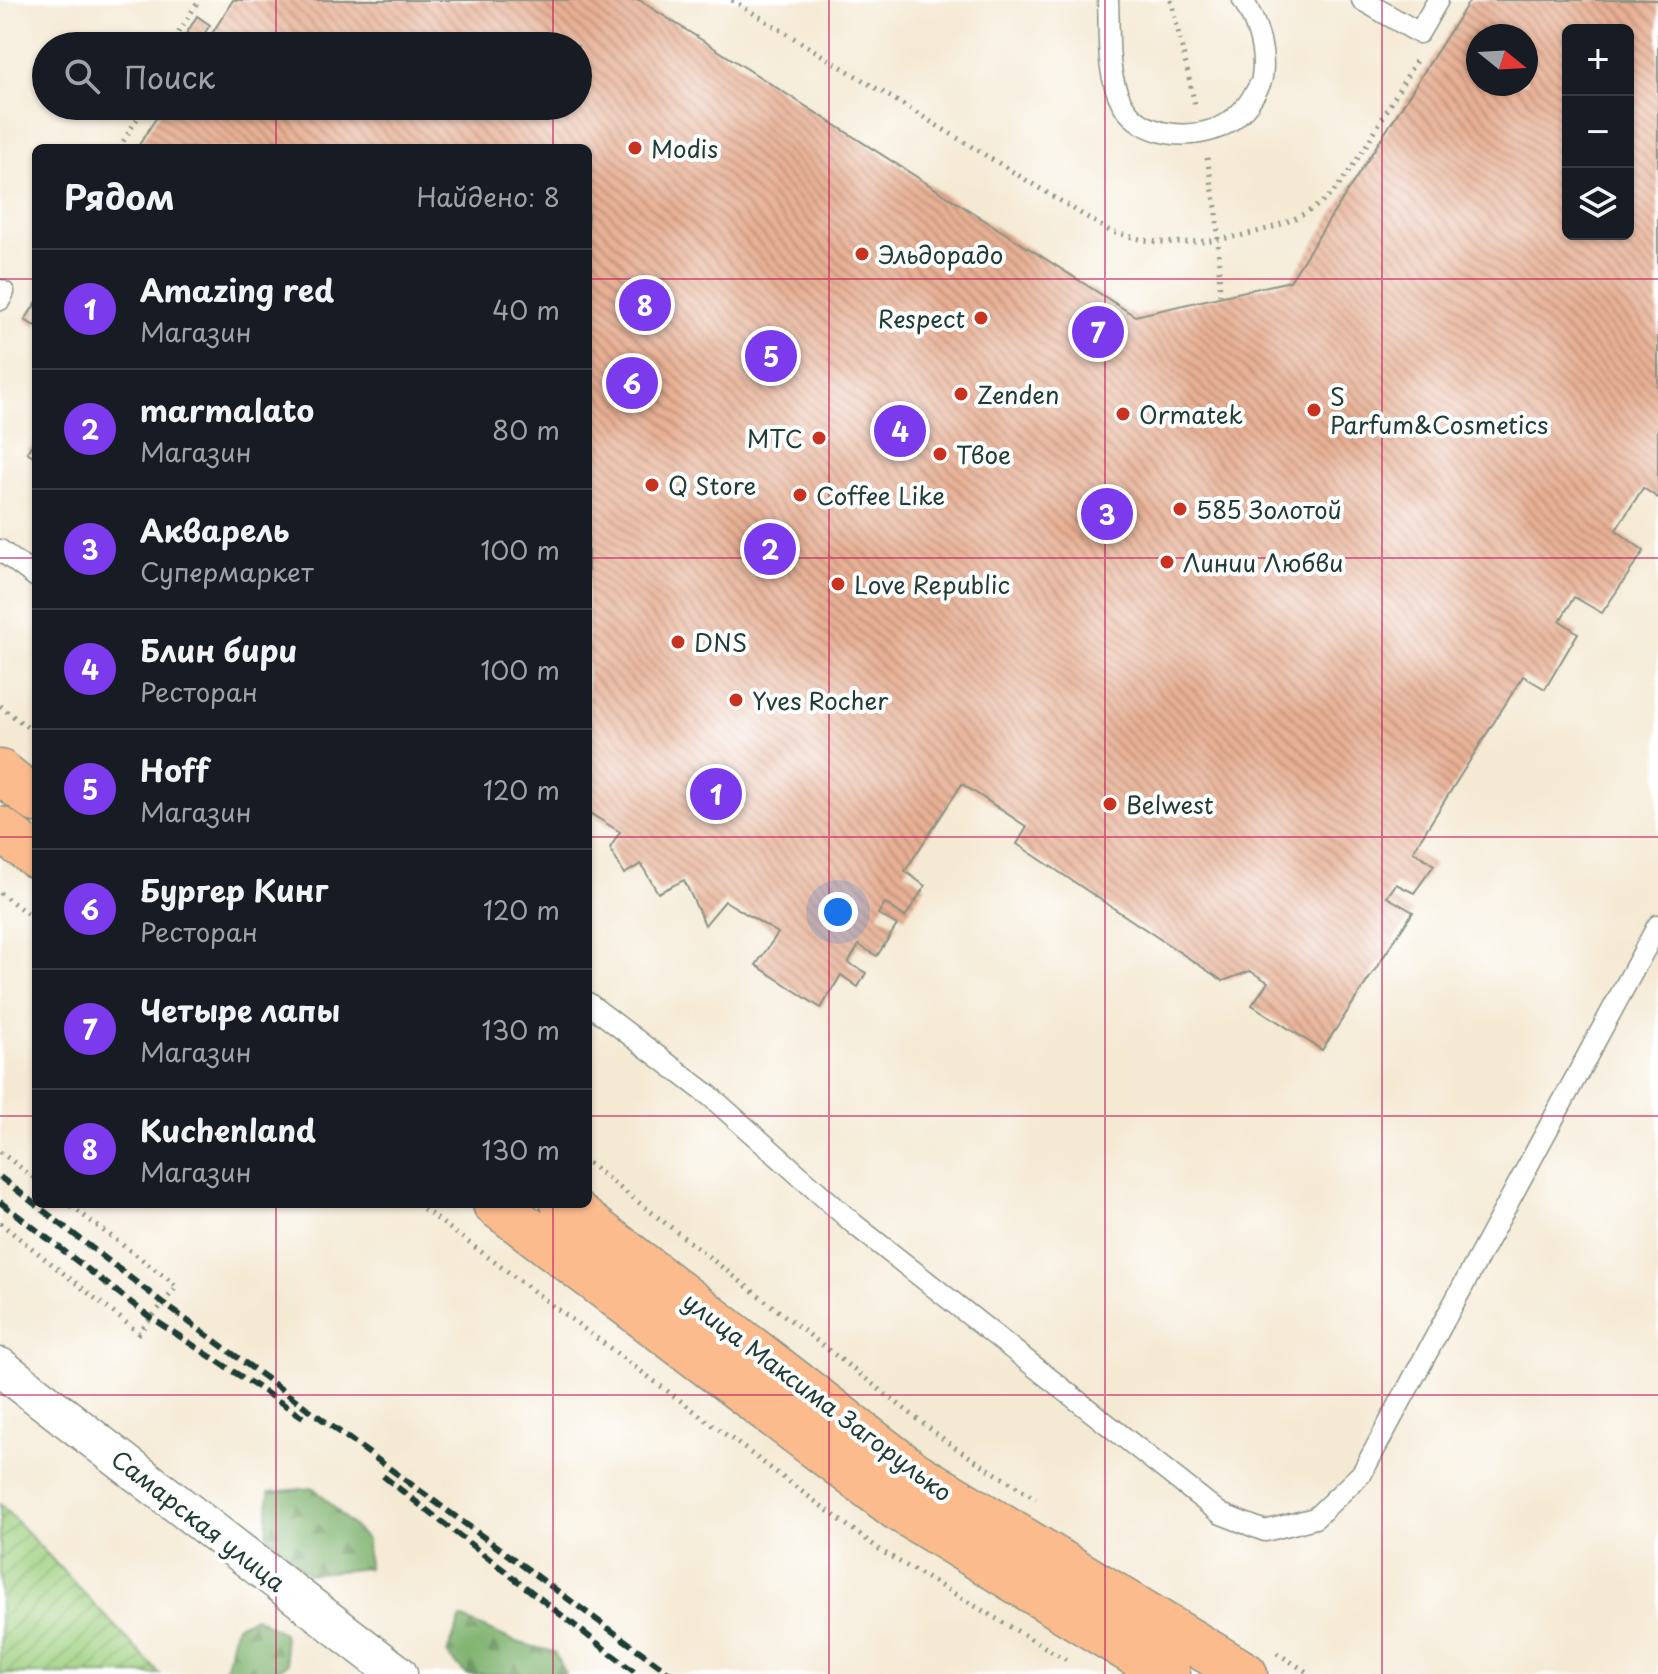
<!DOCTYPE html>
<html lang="ru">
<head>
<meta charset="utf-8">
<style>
  body { margin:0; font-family:"Playpen Sans",sans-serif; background:#20242c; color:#f1f3f6 }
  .controls { position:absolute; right:24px; top:24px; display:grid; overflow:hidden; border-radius:12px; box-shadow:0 2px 6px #0004 }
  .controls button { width:72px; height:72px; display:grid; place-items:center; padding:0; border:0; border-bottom:2px solid #363941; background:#171b24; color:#f1f3f6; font:40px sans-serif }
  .compass { position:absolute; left:1466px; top:24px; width:72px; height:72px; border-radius:50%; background:#171b24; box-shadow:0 2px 6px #0004; rotate:108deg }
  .you { position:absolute; left:838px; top:912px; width:28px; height:28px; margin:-20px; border:6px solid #fff; border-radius:50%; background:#1a73e8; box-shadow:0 0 0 12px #1a73e833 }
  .badge { display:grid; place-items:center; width:52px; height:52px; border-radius:50%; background:#7c3aed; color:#fff; font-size:26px; font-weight:700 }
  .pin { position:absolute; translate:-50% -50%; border:4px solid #fff; box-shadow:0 2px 8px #0006 }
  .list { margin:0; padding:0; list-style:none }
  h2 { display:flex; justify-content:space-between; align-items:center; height:104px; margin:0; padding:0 32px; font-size:34px }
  h2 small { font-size:26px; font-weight:400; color:#9ea1a6 }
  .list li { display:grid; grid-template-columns:52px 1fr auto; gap:24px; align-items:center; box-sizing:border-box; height:120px; padding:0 32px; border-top:2px solid #363941 }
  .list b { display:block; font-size:30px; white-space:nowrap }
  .list p { margin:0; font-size:26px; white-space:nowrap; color:#9ea1a6 }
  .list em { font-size:26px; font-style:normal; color:#9ea1a6 }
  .icon { flex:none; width:44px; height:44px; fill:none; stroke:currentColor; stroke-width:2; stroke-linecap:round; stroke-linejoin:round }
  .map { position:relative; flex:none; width:1658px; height:1674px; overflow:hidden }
  .search { position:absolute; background:#171b24; box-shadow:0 2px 6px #0004; left:32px; top:32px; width:560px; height:88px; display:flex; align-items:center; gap:20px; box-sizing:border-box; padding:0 28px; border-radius:44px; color:#9ea1a6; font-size:30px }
  .panel { position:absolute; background:#171b24; box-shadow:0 2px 6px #0004; left:32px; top:144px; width:560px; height:1064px; border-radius:12px }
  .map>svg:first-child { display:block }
</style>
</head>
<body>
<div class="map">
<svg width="1658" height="1674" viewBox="0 0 1658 1674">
  <defs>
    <pattern id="forest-firs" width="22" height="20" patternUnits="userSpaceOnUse" patternTransform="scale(2)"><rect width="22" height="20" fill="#7fb26e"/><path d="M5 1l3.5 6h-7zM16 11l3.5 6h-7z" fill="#67925b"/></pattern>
    <pattern id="garden-furrows" width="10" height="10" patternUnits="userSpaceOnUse" patternTransform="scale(2)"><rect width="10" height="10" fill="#9fd07f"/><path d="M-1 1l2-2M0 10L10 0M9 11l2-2" fill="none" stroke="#81aa69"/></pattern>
    <pattern id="building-back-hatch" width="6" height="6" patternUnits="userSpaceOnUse" patternTransform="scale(2)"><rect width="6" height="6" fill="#e8b094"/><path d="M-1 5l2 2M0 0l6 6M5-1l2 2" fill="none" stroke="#bb907a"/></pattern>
  </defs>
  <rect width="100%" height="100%" fill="#fff"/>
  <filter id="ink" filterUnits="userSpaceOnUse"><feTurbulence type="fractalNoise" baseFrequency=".0125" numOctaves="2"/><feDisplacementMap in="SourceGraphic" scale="16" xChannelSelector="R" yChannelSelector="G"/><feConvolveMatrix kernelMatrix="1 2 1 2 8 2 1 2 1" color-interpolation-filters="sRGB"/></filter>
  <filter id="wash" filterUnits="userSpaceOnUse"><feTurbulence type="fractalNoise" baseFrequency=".006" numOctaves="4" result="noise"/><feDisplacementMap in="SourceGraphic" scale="32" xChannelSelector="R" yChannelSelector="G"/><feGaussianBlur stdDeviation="1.8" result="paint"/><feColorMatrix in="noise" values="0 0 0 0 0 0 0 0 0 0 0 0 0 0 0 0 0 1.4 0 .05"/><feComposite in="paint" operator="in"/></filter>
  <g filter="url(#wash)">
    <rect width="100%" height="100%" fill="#f4e9d3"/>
    <path fill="url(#forest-firs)" stroke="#4f7851" stroke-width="2" d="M314,1488l53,52 1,28 -60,6 -41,-39 2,-43z
      M255,1617l28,16 4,31 -17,10h-46l12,-49z
      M461,1618l55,24 38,10 12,22h-100l-19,-20z"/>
    <path fill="url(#garden-furrows)" stroke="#5f865a" stroke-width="2" d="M0,1504l160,170h-160z"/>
    <g id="blocks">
      <path fill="url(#building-back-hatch)" fill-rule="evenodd" d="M233,0h406l496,316 155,-35 180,-281h188v498l-15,-10 -27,42 28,21 -42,62 -28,-16 -14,24 18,12 -33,56 -22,-13 -110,175 21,14 -20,28 -18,-9 -9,13 26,15 -91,138 -70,-45 16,-23 -18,-11 -27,10 -206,-137 10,-17 -65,-43 -57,87 20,15 -20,31 -20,-14 -7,11 19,11 -20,31 -18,-11 -11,18 18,10 -8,14 -17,-12 -20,33 -65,-43 22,-32 -53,-32 -20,24 -21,-45 -26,13 -17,-29 -17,10 -14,-26 10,-16 -32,-20v-664h-451l27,-42h414v-60h-399l18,-30 13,9 -8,12 6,3zM1568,30h60v204h-60zM1478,36h48v48h-48z
        M36,303v24l-11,-7z
        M36,439v19l-9,-6z"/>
    </g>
  </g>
  <g filter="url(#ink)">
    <use href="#blocks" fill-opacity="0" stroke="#8a9384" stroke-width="2"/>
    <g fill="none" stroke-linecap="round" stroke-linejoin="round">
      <g stroke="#8a9384" stroke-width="23">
        <path id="service" d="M1108,0c2,34 -3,72 14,103 19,35 72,39 104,21 12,-7 22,-19 29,-31 3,-5 7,-11 7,-16 4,-27 -6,-55 -19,-77
          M1362,0l57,33 19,-33
          M0,290l4,2 -4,8
          M0,550l36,27
          M588,1003l122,93 144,128 367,290 44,17 50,-13 47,-45 296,-548"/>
      </g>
      <g stroke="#8a9384" stroke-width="41">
        <path id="minor" d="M0,1367l398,307"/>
      </g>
      <g stroke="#8a9384" stroke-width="47">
        <path id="primary" d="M0,772l36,28
          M0,829l36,27
          M495,1204l402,304 271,166
          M563,1204l349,268 333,202"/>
      </g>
      <path stroke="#8a9384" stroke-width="5" stroke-dasharray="2 6" stroke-linecap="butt" d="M732,0l379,232c15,3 32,9 48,10 55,3 146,-11 181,-58 29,-39 52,-84 77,-125
        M1171,0l25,109
        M170,46l29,-46
        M119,148l26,-42
        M1207,158l10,55 3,83
        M0,706l36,28
        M0,893l36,27
        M0,1152l36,27
        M588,1163l363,282 85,54
        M417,1204l466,348 187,110
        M0,1223l139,110 38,-47 -109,-82
        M1277,1653l33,21"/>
      <use href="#service" stroke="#fff" stroke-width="20"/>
      <use href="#minor" stroke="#fff" stroke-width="38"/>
      <use href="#primary" stroke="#fbbb8d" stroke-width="44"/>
      <path stroke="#1f3d34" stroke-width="6" stroke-dasharray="12 6" stroke-linecap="butt" d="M0,1177l163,126 508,371
        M0,1202l150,115 153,100
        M383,1476l254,198"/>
    </g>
  </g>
  <path fill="none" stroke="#c2185b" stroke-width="2" stroke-opacity="0.55" d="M276,0v46M553,0v46M829,0v1674M1105,0v1674M1382,0v1674M276,106v42M553,106v42M0,279h36M588,279h1070M0,558h36M588,558h1070M0,837h36M588,837h1070M0,1116h36M588,1116h1070M276,1204v470M553,1204v470M0,1395h1658"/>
  <g fill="#c8321e" stroke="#fff" stroke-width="3">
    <circle cx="635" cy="148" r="8"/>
    <circle cx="862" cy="254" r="8"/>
    <circle cx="981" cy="318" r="8"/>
    <circle cx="961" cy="394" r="8"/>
    <circle cx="1314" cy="410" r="8"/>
    <circle cx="1123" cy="414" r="8"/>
    <circle cx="819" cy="438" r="8"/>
    <circle cx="940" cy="454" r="8"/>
    <circle cx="652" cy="485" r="8"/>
    <circle cx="800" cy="495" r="8"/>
    <circle cx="1180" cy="509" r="8"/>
    <circle cx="1167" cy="562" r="8"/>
    <circle cx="838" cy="584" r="8"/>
    <circle cx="678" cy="642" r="8"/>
    <circle cx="736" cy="700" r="8"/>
    <circle cx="1110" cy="804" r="8"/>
  </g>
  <g text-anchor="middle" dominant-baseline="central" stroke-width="8" stroke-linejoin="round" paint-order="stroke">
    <g font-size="24" fill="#1f3d34" stroke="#fff" text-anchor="start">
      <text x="651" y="148">Modis</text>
      <text x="878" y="254">Эльдорадо</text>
      <text x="965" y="318" text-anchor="end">Respect</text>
      <text x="977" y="394">Zenden</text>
      <text x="1330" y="396">S<tspan x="1330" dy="28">Parfum&amp;Cosmetics</tspan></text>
      <text x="1139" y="414">Ormatek</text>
      <text x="803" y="438" text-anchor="end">МТС</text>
      <text x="956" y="454">Твое</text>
      <text x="668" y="485">Q Store</text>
      <text x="816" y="495">Coffee Like</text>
      <text x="1196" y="509">585 Золотой</text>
      <text x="1183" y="562">Линии Любви</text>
      <text x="854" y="584">Love Republic</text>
      <text x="694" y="642">DNS</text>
      <text x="752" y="700">Yves Rocher</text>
      <text x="1126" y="804">Belwest</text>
    </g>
    <g font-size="24" fill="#1f3d34" stroke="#fff">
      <text transform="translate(818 1396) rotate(37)">улица Максима Загорулько</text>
      <text transform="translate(199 1520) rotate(38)">Самарская улица</text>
    </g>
  </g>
</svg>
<div class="controls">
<button>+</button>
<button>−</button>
<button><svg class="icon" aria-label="layers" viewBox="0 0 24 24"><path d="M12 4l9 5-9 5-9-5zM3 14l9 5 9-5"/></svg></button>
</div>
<svg class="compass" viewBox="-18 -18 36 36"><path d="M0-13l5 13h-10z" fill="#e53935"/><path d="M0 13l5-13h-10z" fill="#9ea1a6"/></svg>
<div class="you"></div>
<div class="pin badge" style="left:716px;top:794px">1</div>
<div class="pin badge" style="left:770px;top:549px">2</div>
<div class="pin badge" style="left:1107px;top:514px">3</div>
<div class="pin badge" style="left:900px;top:431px">4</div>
<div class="pin badge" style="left:771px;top:356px">5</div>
<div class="pin badge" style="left:632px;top:383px">6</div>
<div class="pin badge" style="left:1098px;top:332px">7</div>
<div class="pin badge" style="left:645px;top:305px">8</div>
<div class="search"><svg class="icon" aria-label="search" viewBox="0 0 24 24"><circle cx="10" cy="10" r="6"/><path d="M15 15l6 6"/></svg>Поиск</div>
<section class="panel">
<h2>Рядом<small>Найдено: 8</small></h2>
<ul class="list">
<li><span class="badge">1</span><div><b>Amazing red</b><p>Магазин</p></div><em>40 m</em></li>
<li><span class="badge">2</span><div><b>marmalato</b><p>Магазин</p></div><em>80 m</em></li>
<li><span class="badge">3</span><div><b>Акварель</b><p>Супермаркет</p></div><em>100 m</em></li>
<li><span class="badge">4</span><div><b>Блин бири</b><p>Ресторан</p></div><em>100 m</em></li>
<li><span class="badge">5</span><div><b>Hoff</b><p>Магазин</p></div><em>120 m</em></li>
<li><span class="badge">6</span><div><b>Бургер Кинг</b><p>Ресторан</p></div><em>120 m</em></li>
<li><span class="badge">7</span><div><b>Четыре лапы</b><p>Магазин</p></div><em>130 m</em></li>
<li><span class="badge">8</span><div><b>Kuchenland</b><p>Магазин</p></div><em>130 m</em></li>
</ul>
</section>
</div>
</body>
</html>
